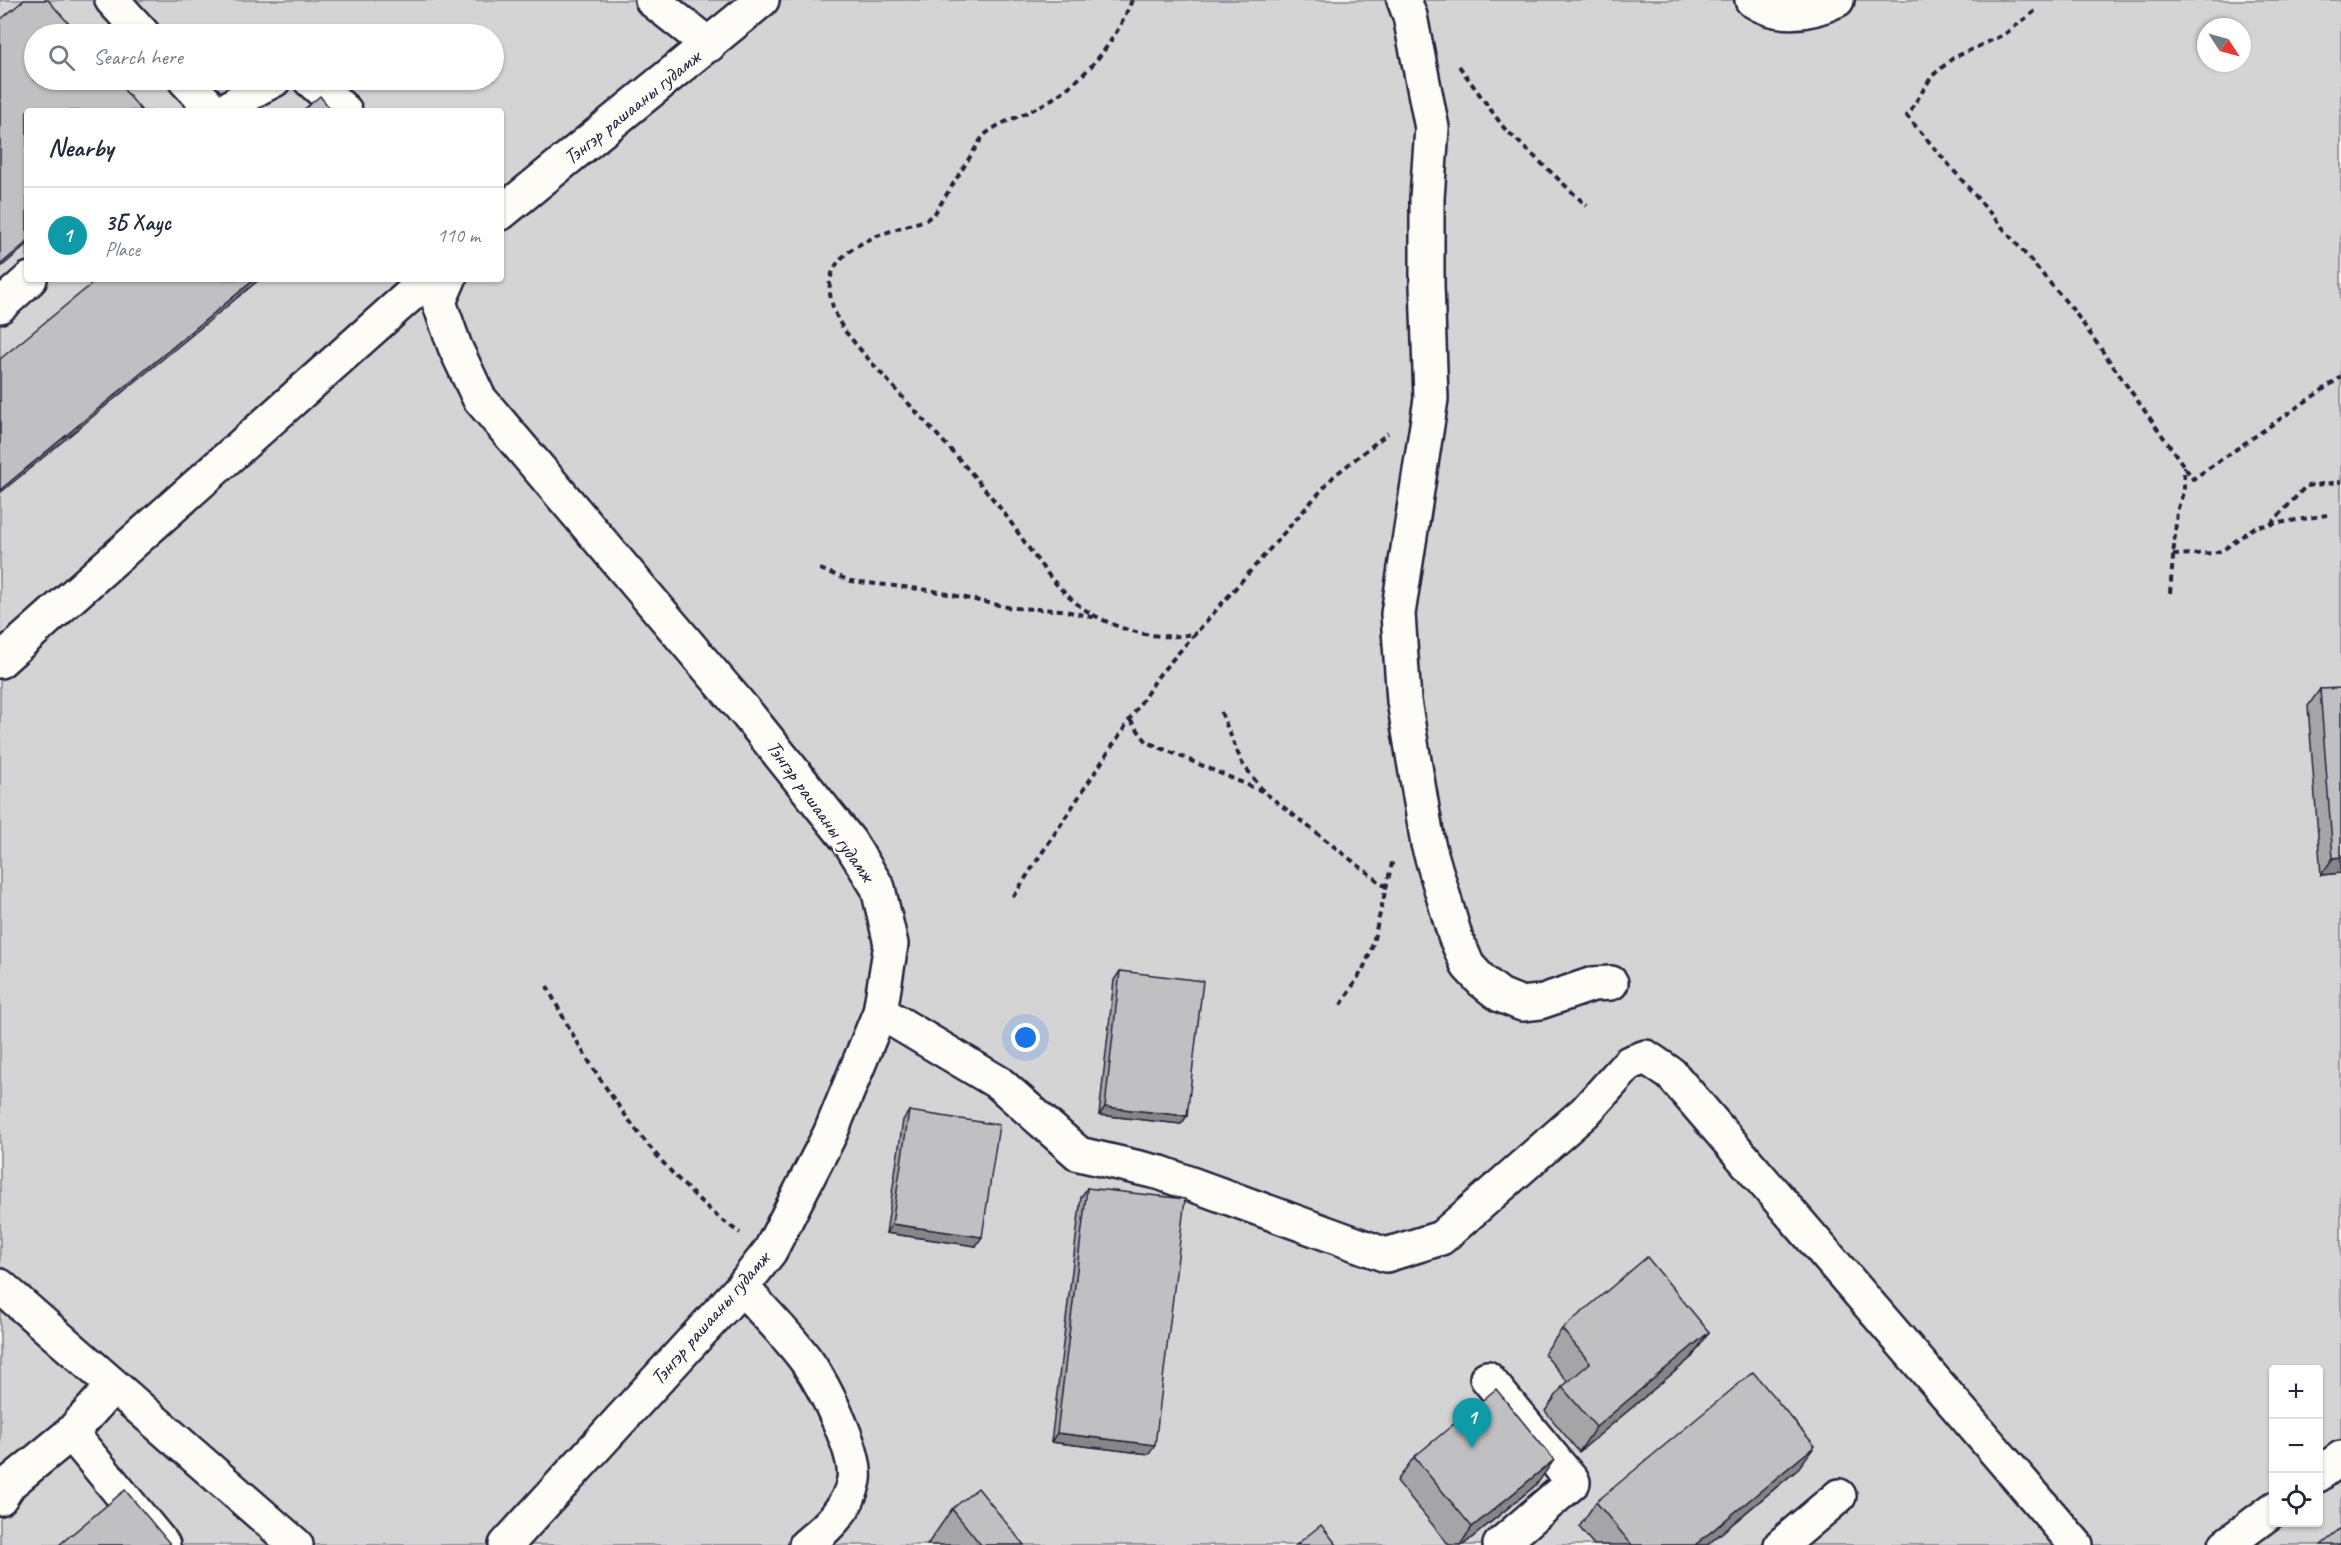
<!DOCTYPE html>
<html lang="en">
<head>
<meta charset="utf-8">
<style>
  body { margin:0; font-family:Caveat,sans-serif; background:#f2f2f3; color:#1f2937 }
  .controls { position:absolute; right:18px; bottom:18px; display:grid; overflow:hidden; border-radius:6px; box-shadow:0 2px 4px #0004 }
  .controls button { width:54px; height:54px; display:grid; place-items:center; padding:0; border:0; border-bottom:2px solid #e0e1e3; background:#fff; color:#1f2937; font:30px sans-serif }
  .compass { position:absolute; left:2197px; top:18px; width:54px; height:54px; border-radius:50%; background:#fff; box-shadow:0 2px 4px #0004; rotate:126deg }
  .you { position:absolute; left:1026px; top:1038px; width:21px; height:21px; margin:-15px; border:4px solid #fff; border-radius:50%; background:#1a73e8; box-shadow:0 0 0 9px #1a73e833 }
  .badge { display:grid; place-items:center; width:39px; height:39px; border-radius:50%; background:#22223b; color:#fff; font-size:20px; font-weight:700 }
  .pin { position:absolute; translate:-50% -50px; filter:drop-shadow(0 2px 3px #0008) }
  .pin::after { content:''; position:absolute; top:32px; width:21px; height:18px; background:inherit; clip-path:polygon(0 0,100% 0,50% 100%) }
  .list { margin:0; padding:0; list-style:none }
  h2 { display:flex; justify-content:space-between; align-items:center; height:78px; margin:0; padding:0 24px; font-size:26px }
  h2 small { font-size:20px; font-weight:400; color:#747a83 }
  .list li { display:grid; grid-template-columns:39px 1fr auto; gap:18px; align-items:center; box-sizing:border-box; height:96px; padding:0 24px; border-top:2px solid #e0e1e3 }
  .list b { display:block; font-size:22px; white-space:nowrap }
  .list p { margin:0; font-size:20px; white-space:nowrap; color:#747a83 }
  .list em { font-size:20px; font-style:normal; color:#747a83 }
  .icon { flex:none; width:33px; height:33px; fill:none; stroke:currentColor; stroke-width:2; stroke-linecap:round; stroke-linejoin:round }
  .map { position:relative; flex:none; width:2341px; height:1545px; overflow:hidden }
  .search { position:absolute; background:#fff; box-shadow:0 2px 4px #0004; left:24px; top:24px; width:480px; height:66px; display:flex; align-items:center; gap:15px; box-sizing:border-box; padding:0 21px; border-radius:33px; color:#747a83; font-size:22px }
  .panel { position:absolute; background:#fff; box-shadow:0 2px 4px #0004; left:24px; top:108px; width:480px; height:174px; border-radius:6px }
  .map>svg:first-child { display:block }
</style>
</head>
<body>
<div class="map">
<svg width="2341" height="1545" viewBox="0 0 2341 1545">
  <rect width="100%" height="100%" fill="#f4f3ef"/>
  <filter id="ink" filterUnits="userSpaceOnUse"><feTurbulence type="fractalNoise" baseFrequency=".0167" numOctaves="2"/><feDisplacementMap in="SourceGraphic" scale="12" xChannelSelector="R" yChannelSelector="G"/><feConvolveMatrix kernelMatrix="1 2 1 2 8 2 1 2 1" color-interpolation-filters="sRGB"/></filter>
  <g filter="url(#ink)">
    <path fill="#d5d4d5" stroke="#7c7b88" stroke-width="1.5" fill-rule="evenodd" d="M0,0h2341v1545h-2341zM2206,27h36v36h-36zM34,34h460v46h-460zM27,111h474v168h-474zM2274,1370h44v152h-44z"/>
    <g fill="none" stroke-linecap="round" stroke-linejoin="round">
      <g stroke="#22223b" stroke-width="38">
        <path id="minor" d="M112,0l31,34
          M652,0l57,45
          M1404,0l6,16 22,112 -5,70v86l4,115 -33,215 6,87 24,143 27,92 13,30 14,15 18,14 22,9 18,-2 53,-18 18,-1
          M1752,0c28,18 56,14 85,0
          M185,80l29,31
          M310,80l35,31
          M225,111l33,-23 16,-8
          M501,213l261,-213
          M449,279l-10,23 16,45 24,51 269,317 101,126 29,47 13,56 -11,68 -50,122 -60,117 -28,36 -236,258
          M0,306l30,-27
          M0,661l428,-382
          M880,1012l119,71 80,71 82,19 225,82 55,-17 144,-126 44,-49 17,-6 25,17 405,471
          M0,1286l296,259
          M742,1287c21,25 47,49 66,76 16,23 50,90 46,117 -5,28 -27,48 -48,65
          M1487,1378l86,104 -73,63
          M71,1433l92,112
          M2318,1475l23,-17
          M0,1498l10,-15 61,-50 42,-47
          M1781,1545l58,-49
          M2226,1545l48,-36"/>
      </g>
      <path stroke="#22223b" stroke-width="4" stroke-dasharray="6 4.5" stroke-linecap="butt" d="M1132,0c-18,45 -49,83 -92,106 -19,11 -40,15 -57,30l-48,77 -9,7c-57,17 -127,35 -82,110 49,60 105,114 153,174 29,36 54,87 95,110 31,18 70,28 105,19
        M2035,11l-30,23 -52,24 -21,18 -25,40 167,195 119,168 148,-102
        M1459,66l45,62 83,78
        M2271,524l35,-38 35,-4
        M2173,555l41,-2 9,-3 32,-23 72,-12
        M820,569l31,12 78,9 83,18 49,2 35,8
        M2170,593l7,-82 7,-21v-24
        M1221,712l21,51 22,29
        M1130,720l17,22 117,50 122,95
        M1013,897l146,-222 175,-199 54,-43
        M547,986c42,85 114,193 193,247
        M1341,1005l22,-36 8,-18 22,-92"/>
      <use href="#minor" stroke="#fdfcf7" stroke-width="33"/>
    </g>
    <path fill="#a5a4a7" stroke="#22223b" stroke-width="1.5" d="M2320,689l21,184 -20,2 -13,-169z
      M1120,971l67,145 -6,8 -82,-9 15,-135z
      M909,1111l67,135 -90,-13 17,-113z
      M1087,1188l68,257 -6,9 -98,-12 30,-245z
      M1562,1329l147,3 -17,25 -113,95 -34,-41 17,-24 6,-5 -24,-28z
      M1414,1457l123,27 -74,61h-14l-52,-64z
      M1797,1470l-90,75h-113l-15,-18 17,-25z
      M952,1509l72,36h-97z"/>
    <path fill="#868688" stroke="#22223b" stroke-width="1.5" d="M27,242v3l-27,23v-3z
      M255,279h5l-260,214v-3z
      M2341,857v16l-20,2 12,-17z
      M1105,1107l82,9 -6,8 -82,-9z
      M892,1224l90,13 -6,9 -90,-13z
      M1709,1332l-17,25 -113,95 17,-25z
      M1057,1433l98,12 -6,9 -98,-12z
      M1815,1446l-18,24 -90,75h-12z
      M1554,1460l-17,24 -74,61h-3l12,-18z"/>
    <path fill="#c0bfc2" stroke="#22223b" stroke-width="1.5" d="M24,0h24l30,34h-44v46h82l26,31h-115v131l-27,23v-245z
      M320,96l12,15h-30z
      M98,279h157l-255,211v-131z
      M2341,688v169l-8,1 -13,-169z
      M1120,971l83,10 -16,135 -82,-9z
      M909,1111l90,14 -17,112 -90,-13z
      M1087,1188l98,11 -30,246 -98,-12z
      M1647,1257l62,75 -113,95 -34,-40 28,-24 -28,-34z
      M1753,1372l62,74 -120,99h-63l-36,-43z
      M1496,1389l58,71 -82,67 -58,-70z
      M978,1488l46,57h-43l-29,-36z
      M125,1490l46,55h-112z
      M1321,1525l16,20h-41z
      M2341,1529v16h-20z"/>
  </g>
  <g text-anchor="middle" dominant-baseline="central" stroke-width="4.5" stroke-linejoin="round" paint-order="stroke">
    <g font-size="21" fill="#22223b" stroke="#fdfcf7">
      <text transform="translate(632 107) rotate(-39)">Тэнгэр рашааны гудамж</text>
      <text transform="translate(821 811) rotate(54)">Тэнгэр рашааны гудамж</text>
      <text transform="translate(710 1318) rotate(-49)">Тэнгэр рашааны гудамж</text>
    </g>
  </g>
</svg>
<div class="controls">
<button>+</button>
<button>−</button>
<button><svg class="icon" aria-label="locate" viewBox="0 0 24 24"><circle cx="12" cy="12" r="6"/><path d="M12 2v4M12 18v4M2 12h4M18 12h4"/></svg></button>
</div>
<svg class="compass" viewBox="-18 -18 36 36"><path d="M0-13l5 13h-10z" fill="#e53935"/><path d="M0 13l5-13h-10z" fill="#747a83"/></svg>
<div class="you"></div>
<div class="pin badge" style="left:1472px;top:1448px;background:#0f9aa8">1</div>
<div class="search"><svg class="icon" aria-label="search" viewBox="0 0 24 24"><circle cx="10" cy="10" r="6"/><path d="M15 15l6 6"/></svg>Search here</div>
<section class="panel">
<h2>Nearby<small></small></h2>
<ul class="list">
<li><span class="badge" style="background:#0f9aa8">1</span><div><b>3Б Хаус</b><p>Place</p></div><em>110 m</em></li>
</ul>
</section>
</div>
</body>
</html>
